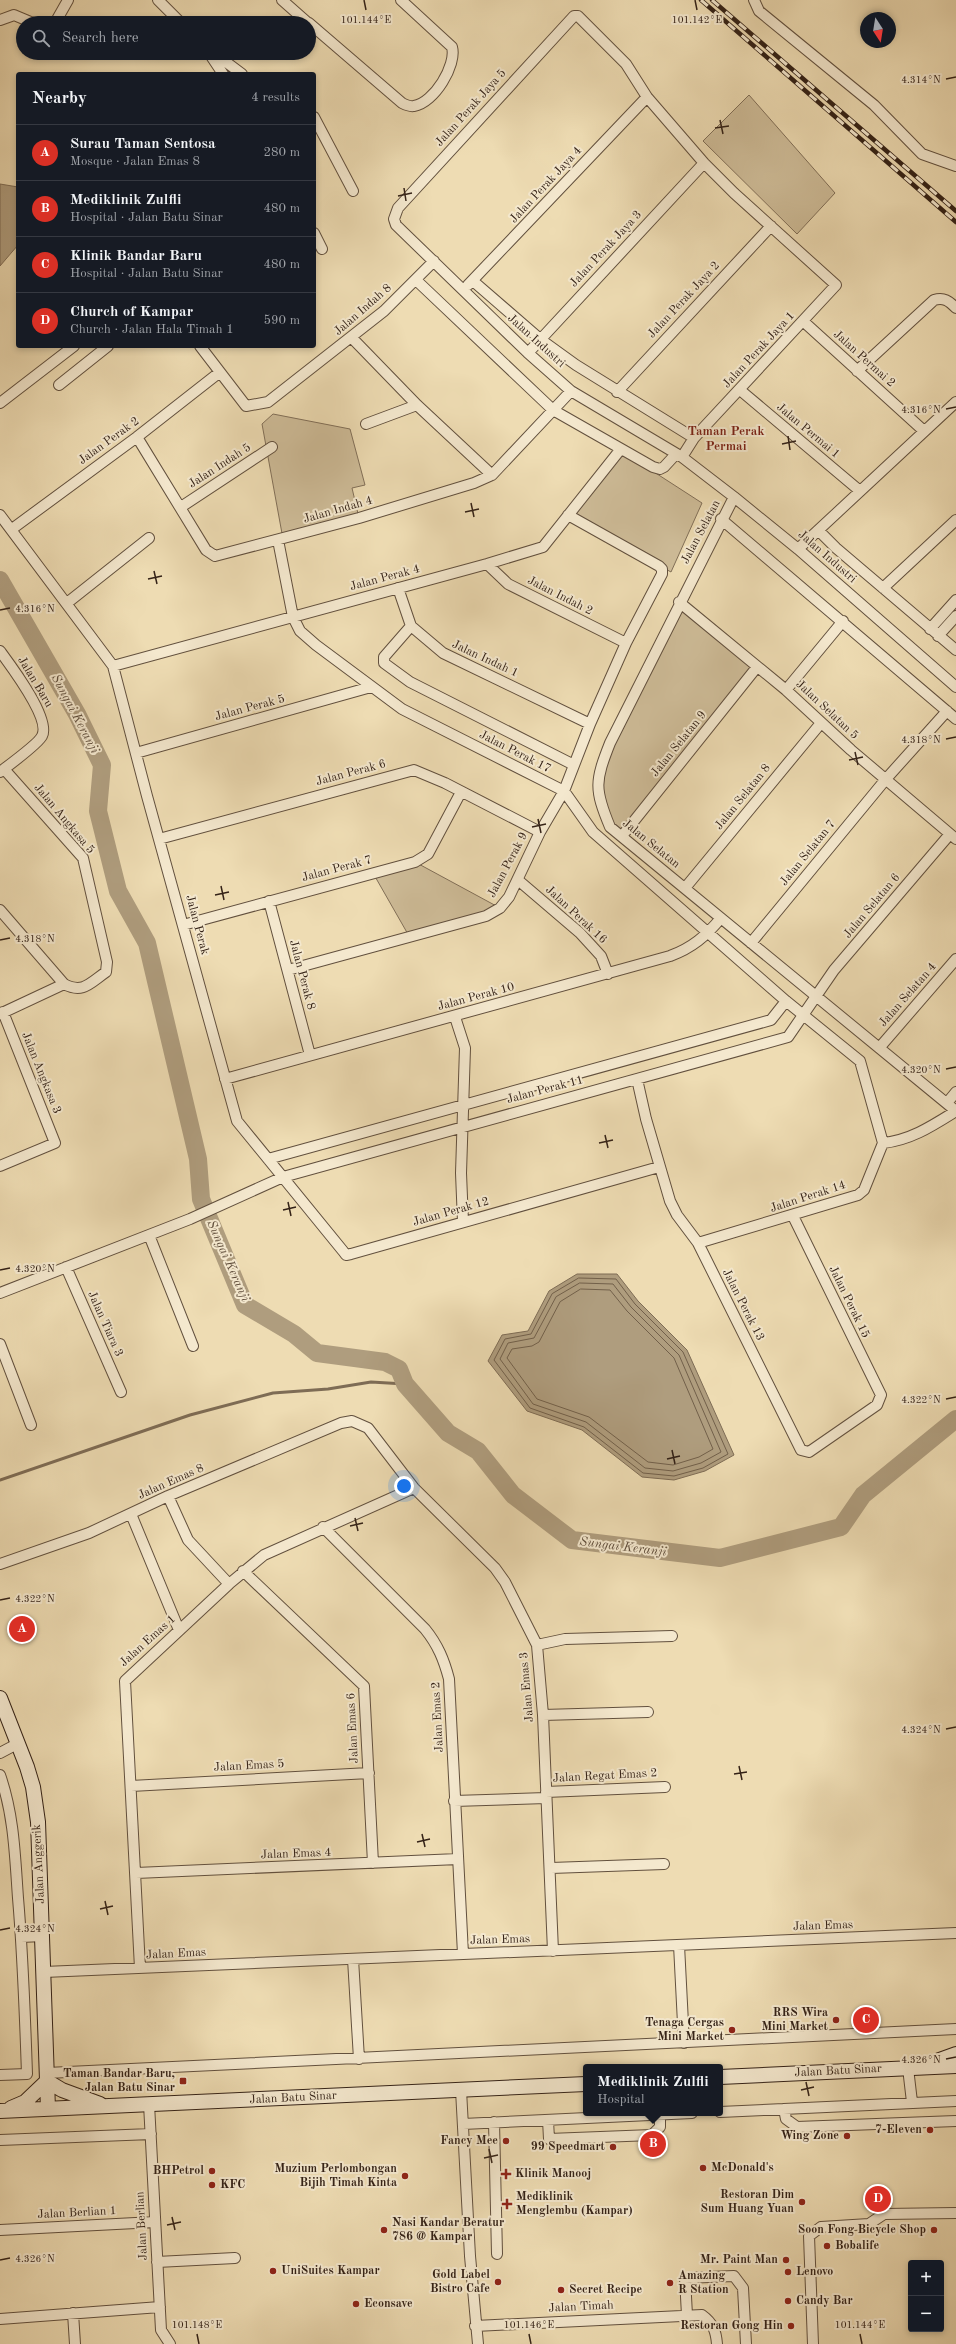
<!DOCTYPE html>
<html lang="en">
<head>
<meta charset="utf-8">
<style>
  body { margin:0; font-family:"Old Standard TT",serif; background:#242831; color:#f1f3f6 }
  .controls { position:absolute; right:12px; bottom:12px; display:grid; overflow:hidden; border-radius:4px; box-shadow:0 2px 6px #0003 }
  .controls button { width:36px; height:36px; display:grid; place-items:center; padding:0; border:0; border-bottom:1px solid #363941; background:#171b24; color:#f1f3f6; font:20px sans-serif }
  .compass { position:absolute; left:860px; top:12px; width:36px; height:36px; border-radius:50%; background:#171b24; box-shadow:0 2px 6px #0003; rotate:168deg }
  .you { position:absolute; left:404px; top:1486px; width:14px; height:14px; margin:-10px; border:3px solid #fff; border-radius:50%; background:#1a73e8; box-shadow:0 0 0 6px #1a73e833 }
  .badge { display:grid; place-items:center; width:26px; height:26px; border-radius:50%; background:#d93025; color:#fff; font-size:13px; font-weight:700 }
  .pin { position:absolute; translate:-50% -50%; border:2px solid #fff; box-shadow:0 1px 4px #0006 }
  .popup { position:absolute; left:583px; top:2064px; width:140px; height:52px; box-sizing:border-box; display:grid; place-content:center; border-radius:4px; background:#171b24; filter:drop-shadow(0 1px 3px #0005); font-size:13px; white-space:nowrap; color:#9ea1a6 }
  .popup b { font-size:15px; color:#f1f3f6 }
  .popup::after { content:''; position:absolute; left:50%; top:100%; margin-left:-8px; border:8px solid transparent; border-top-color:#171b24 }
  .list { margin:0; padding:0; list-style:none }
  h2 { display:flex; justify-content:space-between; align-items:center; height:52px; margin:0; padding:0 16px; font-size:17px }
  h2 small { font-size:13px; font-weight:400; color:#9ea1a6 }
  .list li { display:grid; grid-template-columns:26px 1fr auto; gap:12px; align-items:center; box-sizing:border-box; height:56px; padding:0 16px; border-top:1px solid #363941 }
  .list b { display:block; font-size:15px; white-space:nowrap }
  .list p { margin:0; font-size:13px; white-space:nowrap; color:#9ea1a6 }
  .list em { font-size:13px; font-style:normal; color:#9ea1a6 }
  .icon { flex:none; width:22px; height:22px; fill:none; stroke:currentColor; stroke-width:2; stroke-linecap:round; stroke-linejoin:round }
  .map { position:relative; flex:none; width:956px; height:2344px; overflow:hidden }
  .search { position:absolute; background:#171b24; box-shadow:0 2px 6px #0003; left:16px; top:16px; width:300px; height:44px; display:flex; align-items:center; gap:10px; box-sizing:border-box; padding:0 14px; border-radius:22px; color:#9ea1a6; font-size:15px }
  .panel { position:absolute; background:#171b24; box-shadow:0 2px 6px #0003; left:16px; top:72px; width:300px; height:276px; border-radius:4px }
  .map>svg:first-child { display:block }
</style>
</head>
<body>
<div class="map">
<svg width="956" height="2344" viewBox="0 0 956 2344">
  <rect width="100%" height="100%" fill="#eedcb3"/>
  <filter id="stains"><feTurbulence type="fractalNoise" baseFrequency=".005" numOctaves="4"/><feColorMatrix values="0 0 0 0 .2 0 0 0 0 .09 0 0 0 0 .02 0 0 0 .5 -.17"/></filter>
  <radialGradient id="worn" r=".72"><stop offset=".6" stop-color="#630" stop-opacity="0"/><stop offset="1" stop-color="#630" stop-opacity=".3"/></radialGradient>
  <path fill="#cebc98" stroke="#816f58" d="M749,95l86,98 -38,41 -94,-93z
    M273,414l77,15 15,56 -13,3 7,30 -76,21 -21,-115z
    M620,450l82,53 -31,69 -103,-57z
    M679,602l78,65 -135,169 -23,-34 11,-59z
    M415,862l85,46 -91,28 -36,-63z"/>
  <path fill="#af9d7e" stroke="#7e6c55" d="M0,184l18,3v58l-18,21z
    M577,1274h40l21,27 49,49 47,105 -29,16 -31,9 -32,-3 -60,-47 -55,-19 -39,-50 14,-26 26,-4 21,-40z"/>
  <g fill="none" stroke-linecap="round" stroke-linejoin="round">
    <path stroke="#72604a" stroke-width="1" d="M579,1278l37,1 19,25 48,48 45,102 -25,14 -29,8 -31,-3 -59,-46 -54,-19 -36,-48 11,-21 26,-5 21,-40z
      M580,1283l33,1 18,23 48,48 42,97 -20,11 -28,8 -28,-3 -59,-46 -53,-18 -33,-45 8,-16 26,-5 22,-41z
      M581,1289l29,1 17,21 47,47 39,91 -14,8 -26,8 -25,-3 -59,-45 -52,-18 -30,-41 5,-9 20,-3 7,-4 21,-40z"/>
    <path stroke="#7e6c55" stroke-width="3" d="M0,1480l190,-65 83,-22 55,-4 43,-7 34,2"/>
    <path stroke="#af9d7e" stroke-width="18" d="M0,580l77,134 25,51 -4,46 20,80 29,52 51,216 3,40 44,106 49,29 23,19 68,9 14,7 6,15 43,49 30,18 35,44 59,45 148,18 121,-31 22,-32 93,-76"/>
    <g stroke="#62503e" stroke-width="12">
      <path id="street" d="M158,0l23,23
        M282,0l26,23
        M754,0l5,11 115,94 48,49 34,12
        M0,20l14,-5 19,8
        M55,23l13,-23
        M309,23l93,80c4,2 8,4 12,3 20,-3 43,-41 38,-59l-51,-47
        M209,53l14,21
        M214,53l28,21
        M314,117l39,74
        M314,233l8,16
        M416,280l137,130 100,57 7,2 4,-2 12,-13
        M473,281l67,58 36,26 118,73
        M468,285l179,-188
        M804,322l120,109
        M352,338l65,67 75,70
        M200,346l46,60 22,-4 116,-91 50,-50
        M528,353l176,-190
        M857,371l77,-71c10,-3 15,1 22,8
        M59,385l49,-39
        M740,390l120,101
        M617,392l154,-166
        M0,403l74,-57
        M366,424l51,-19
        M137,437l69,113 9,6 144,-38 115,-35 18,-8 79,-84
        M682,457l12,-19 142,-153 -102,-92 -30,-30 -57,-66 -21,-33 -48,-48h-4l-176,192 -4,11 2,6 132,128 43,38 111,66 52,40 64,52 158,138
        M734,497l-124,246c-15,38 -16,46 0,84l346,284
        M181,507l91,-60
        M0,515l113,151 34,130 90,325 106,130 3,4 5,-1 308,-87
        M721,519l235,200
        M12,529l125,-92 83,-65
        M819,531l17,17 120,102
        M278,540l15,77 7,14 16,14 86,64 162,82 29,41 193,169 74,60 23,82 -19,47 -6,5 -160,48
        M798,549l158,-147
        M487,564l21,20 118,59
        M398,588l13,38 32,27 147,71
        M883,588l73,-68
        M679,602l107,88 65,60 105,89
        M67,603l82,-65
        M411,626l-27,31v6l26,19 164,83
        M930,629l26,-29
        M938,636l18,-20
        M0,651c11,15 51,68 42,85 -3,7 -34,30 -42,36
        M113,666l374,-102 56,-17 77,-97
        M786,690l57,-69
        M136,753l235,-66
        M622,836l135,-169
        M159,839l255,-69 31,13 95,49
        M518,880l62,53 21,23 7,18
        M685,888l136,-165
        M269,901l41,154
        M0,910l64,74c19,10 26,-1 42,-12l1,-10 -24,-104 -79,-89
        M183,925l232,-63 13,-8 33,-62
        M751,943l135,-164 61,-68
        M288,970l198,-54 14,-8 9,-11 31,-65 24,-41 26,-67 36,-81 36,-69v-5l-3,-3 -91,-51
        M0,1014l64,-30
        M455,1017l10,31 -4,125 2,49
        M880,1047l76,-88
        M225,1079l445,-123c22,-8 36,-20 51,-38
        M637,1079l9,40 24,82 7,14 21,28 103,207 8,2 68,-47 4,-10 -88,-179
        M947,1103l9,-11
        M883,1143c28,-3 49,-17 73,-32
        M268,1159l503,-139 15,-19
        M0,1166l55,-23 -52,-131
        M149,1235l44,111
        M66,1267l55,125
        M0,1293l190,-74 93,-42 505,-140 46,-67 116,-136
        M0,1344l31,81
        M168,1496l20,44 41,44
        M131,1514l48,116
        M323,1527l102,102c13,16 19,31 24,50l14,275
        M0,1564l89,-31 79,-37 173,-73 11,-2 16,7 46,60 81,80 10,14 32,63 6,70 10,236
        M243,1571l121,115 9,177
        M537,1645l28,-6 107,-3
        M543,1715l105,-3
        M0,1753l17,-9
        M0,1775c14,40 15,81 18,123 5,58 7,117 9,176l-27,1
        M131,1786l238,-13
        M546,1792l119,-5
        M454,1801l92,-3
        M551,1868l113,-4
        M136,1873l322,-14
        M21,1937l22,-1
        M679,1945l5,98
        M353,1959l6,100
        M140,1968l-15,-287 104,-97 35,-29 150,-67
        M44,1972l912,-39
        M908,2068l4,34
        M47,2073l909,-44
        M461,2090l9,166 8,88
        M149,2104l12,226 9,14
        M784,2109l2,10 11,8 159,-6
        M720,2112l236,-11
        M548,2120l1,19 103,-4 8,-8v-12
        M494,2122l3,132
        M463,2124l229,-11
        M0,2140l151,-6
        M0,2230l155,-8
        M157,2262l78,-4
        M73,2313l2,31
        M687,2315l-2,-37 49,-2 9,12 3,56
        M0,2319l160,-12
        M475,2326l227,-11c11,8 14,16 15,29
        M813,2344l-4,-108 12,-9 48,-3 15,-10 72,-1"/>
    </g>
    <g stroke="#342217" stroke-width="16">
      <path id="secondary" d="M0,1698l27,69 6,20 5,35 10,287
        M931,2063l25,-9
        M720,2077l236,-11
        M47,2081l15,9 38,14
        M11,2108l14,-6 22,-21
        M0,2111l586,-27"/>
    </g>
    <use href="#street" stroke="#f4e8ce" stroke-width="10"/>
    <use href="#secondary" stroke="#f4e8ce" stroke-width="14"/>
    <g stroke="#342217" stroke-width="4.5">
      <path id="rail" d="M701,0l255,222
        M712,0l244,211"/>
    </g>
    <use href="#rail" stroke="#f4e8ce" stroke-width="3" stroke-dasharray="9" stroke-linecap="butt"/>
  </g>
  <path fill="none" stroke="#342217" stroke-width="1.5" d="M364,0l2,10M695,0l2,10M946,79l10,-2M720,120l3,14M715,128l14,-2M404,188l2,13M398,196l14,-3M946,409l10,-2M788,436l2,14M782,444l14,-3M471,503l3,14M465,512l14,-3M154,571l3,13M148,579l14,-3M0,610l10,-2M946,739l10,-2M855,752l3,13M849,760l14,-3M538,819l3,14M532,827l14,-3M221,886l3,14M215,895l14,-3M0,940l10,-2M946,1069l10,-2M605,1135l3,13M599,1143l14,-3M288,1202l3,14M283,1210l13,-3M0,1270l10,-2M946,1399l10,-2M672,1450l3,14M667,1459l13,-3M355,1518l3,13M350,1526l13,-3M0,1600l10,-2M946,1729l10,-2M739,1766l3,14M734,1774l13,-2M422,1834l3,13M417,1842l13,-3M105,1901l3,14M100,1909l13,-3M0,1930l10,-2M946,2059l10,-2M806,2082l3,14M801,2090l13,-3M489,2149l3,14M484,2158l14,-3M172,2217l3,13M167,2225l14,-3M0,2260l10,-2M197,2334l2,10M529,2334l2,10M860,2334l2,10"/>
  <g fill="#8f2418" stroke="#f4e8ce" stroke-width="1.5">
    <circle cx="836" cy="2020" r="4"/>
    <circle cx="732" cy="2030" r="4"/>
    <rect x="179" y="2077" width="8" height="8" rx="2"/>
    <circle cx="930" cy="2130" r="4"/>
    <circle cx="847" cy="2136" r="4"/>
    <circle cx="506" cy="2141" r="4"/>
    <circle cx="613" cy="2147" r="4"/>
    <circle cx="703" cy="2168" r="4"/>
    <circle cx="212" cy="2171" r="4"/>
    <path d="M504 2168h4v4h4v4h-4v4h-4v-4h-4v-4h4z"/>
    <circle cx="405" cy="2176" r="4"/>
    <circle cx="212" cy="2185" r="4"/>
    <circle cx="802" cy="2202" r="4"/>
    <path d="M505 2198h4v4h4v4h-4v4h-4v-4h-4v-4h4z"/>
    <circle cx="384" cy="2230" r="4"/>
    <circle cx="934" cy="2230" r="4"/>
    <circle cx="827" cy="2246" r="4"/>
    <circle cx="786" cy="2260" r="4"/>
    <circle cx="273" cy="2271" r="4"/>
    <circle cx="788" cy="2272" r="4"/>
    <circle cx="498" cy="2282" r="4"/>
    <circle cx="670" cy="2283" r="4"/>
    <circle cx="561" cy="2290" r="4"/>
    <circle cx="788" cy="2301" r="4"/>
    <circle cx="356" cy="2304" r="4"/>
    <circle cx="791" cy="2326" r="4"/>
  </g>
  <g text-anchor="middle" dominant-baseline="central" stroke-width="4" stroke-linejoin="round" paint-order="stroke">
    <g font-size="12" fill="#342217" stroke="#f4e8ce">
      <text transform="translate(471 108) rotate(-48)">Jalan Perak Jaya 5</text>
      <text transform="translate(546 185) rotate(-47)">Jalan Perak Jaya 4</text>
      <text transform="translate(606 249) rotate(-47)">Jalan Perak Jaya 3</text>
      <text transform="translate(684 300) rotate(-47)">Jalan Perak Jaya 2</text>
      <text transform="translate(363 310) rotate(-41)">Jalan Indah 8</text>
      <text transform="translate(536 341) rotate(42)">Jalan Industri</text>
      <text transform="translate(759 350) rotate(-47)">Jalan Perak Jaya 1</text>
      <text transform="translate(864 359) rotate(42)">Jalan Permai 2</text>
      <text transform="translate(808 431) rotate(40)">Jalan Permai 1</text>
      <text transform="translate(109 441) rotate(-36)">Jalan Perak 2</text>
      <text transform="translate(220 466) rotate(-33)">Jalan Indah 5</text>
      <text transform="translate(338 510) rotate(-16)">Jalan Indah 4</text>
      <text transform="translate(701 532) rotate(-62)">Jalan Selatan</text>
      <text transform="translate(827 557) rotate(41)">Jalan Industri</text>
      <text transform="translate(385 578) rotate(-15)">Jalan Perak 4</text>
      <text transform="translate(560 596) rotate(27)">Jalan Indah 2</text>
      <text transform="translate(485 659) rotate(25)">Jalan Indah 1</text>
      <text transform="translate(35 682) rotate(59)">Jalan Baru</text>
      <text transform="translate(250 708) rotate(-15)">Jalan Perak 5</text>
      <text transform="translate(827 710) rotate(43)">Jalan Selatan 5</text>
      <text transform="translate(679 744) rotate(-51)">Jalan Selatan 9</text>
      <text transform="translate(515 752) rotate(27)">Jalan Perak 17</text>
      <text transform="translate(351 773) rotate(-15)">Jalan Perak 6</text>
      <text transform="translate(743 797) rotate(-51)">Jalan Selatan 8</text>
      <text transform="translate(64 819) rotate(50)">Jalan Angkasa 5</text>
      <text transform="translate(651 844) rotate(39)">Jalan Selatan</text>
      <text transform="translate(808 853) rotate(-51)">Jalan Selatan 7</text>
      <text transform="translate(508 865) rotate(-62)">Jalan Perak 9</text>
      <text transform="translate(337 869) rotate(-15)">Jalan Perak 7</text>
      <text transform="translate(872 906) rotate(-50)">Jalan Selatan 6</text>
      <text transform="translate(576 915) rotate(43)">Jalan Perak 16</text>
      <text transform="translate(197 925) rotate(75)">Jalan Perak</text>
      <text transform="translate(302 975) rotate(75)">Jalan Perak 8</text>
      <text transform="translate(908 995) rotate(-49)">Jalan Selatan 4</text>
      <text transform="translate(476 997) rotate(-15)">Jalan Perak 10</text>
      <text transform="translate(41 1073) rotate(68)">Jalan Angkasa 3</text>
      <text transform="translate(545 1090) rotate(-15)">Jalan Perak 11</text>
      <text transform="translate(808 1197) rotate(-18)">Jalan Perak 14</text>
      <text transform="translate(451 1212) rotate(-16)">Jalan Perak 12</text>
      <text transform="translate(849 1302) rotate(64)">Jalan Perak 15</text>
      <text transform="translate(743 1305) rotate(63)">Jalan Perak 13</text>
      <text transform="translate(105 1324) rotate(66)">Jalan Tiara 3</text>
      <text transform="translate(171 1482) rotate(-24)">Jalan Emas 8</text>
      <text transform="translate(148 1641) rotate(-42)">Jalan Emas 1</text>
      <text transform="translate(527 1687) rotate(-95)">Jalan Emas 3</text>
      <text transform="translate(438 1717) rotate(-93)">Jalan Emas 2</text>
      <text transform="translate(353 1728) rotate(-93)">Jalan Emas 6</text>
      <text transform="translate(249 1766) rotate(-3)">Jalan Emas 5</text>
      <text transform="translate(605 1776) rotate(-3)">Jalan Regat Emas 2</text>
      <text transform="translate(296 1854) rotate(-2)">Jalan Emas 4</text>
      <text transform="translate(39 1864) rotate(-93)">Jalan Anggerik</text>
      <text transform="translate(823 1926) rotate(-2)">Jalan Emas</text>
      <text transform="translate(500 1940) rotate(-2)">Jalan Emas</text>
      <text transform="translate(176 1954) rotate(-3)">Jalan Emas</text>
      <text transform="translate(838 2071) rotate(-3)">Jalan Batu Sinar</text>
      <text transform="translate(293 2098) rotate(-3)">Jalan Batu Sinar</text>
      <text transform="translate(77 2213) rotate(-3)">Jalan Berlian 1</text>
      <text transform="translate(142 2226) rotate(-93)">Jalan Berlian</text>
      <text transform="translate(581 2307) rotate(-3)">Jalan Timah</text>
    </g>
    <g font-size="12" font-weight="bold" fill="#342217" stroke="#f4e8ce" text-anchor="end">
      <text x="828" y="2013">RRS Wira<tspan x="828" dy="14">Mini Market</tspan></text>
      <text x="724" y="2023">Tenaga Cergas<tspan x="724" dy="14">Mini Market</tspan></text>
      <text x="175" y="2074">Taman Bandar Baru,<tspan x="175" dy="14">Jalan Batu Sinar</tspan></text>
      <text x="922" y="2130">7-Eleven</text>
      <text x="839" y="2136">Wing Zone</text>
      <text x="498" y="2141">Fancy Mee</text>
      <text x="605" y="2147">99 Speedmart</text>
      <text x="711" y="2168" text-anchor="start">McDonald's</text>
      <text x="397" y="2169">Muzium Perlombongan<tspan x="397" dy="14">Bijih Timah Kinta</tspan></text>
      <text x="204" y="2171">BHPetrol</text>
      <text x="515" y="2174" text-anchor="start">Klinik Manooj</text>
      <text x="220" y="2185" text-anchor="start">KFC</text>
      <text x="794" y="2195">Restoran Dim<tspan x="794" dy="14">Sum Huang Yuan</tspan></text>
      <text x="516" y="2197" text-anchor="start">Mediklinik<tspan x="516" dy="14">Menglembu (Kampar)</tspan></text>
      <text x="392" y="2223" text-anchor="start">Nasi Kandar Beratur<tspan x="392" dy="14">786 @ Kampar</tspan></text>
      <text x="926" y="2230">Soon Fong Bicycle Shop</text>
      <text x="835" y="2246" text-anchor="start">Bobalife</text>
      <text x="778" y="2260">Mr. Paint Man</text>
      <text x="281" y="2271" text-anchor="start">UniSuites Kampar</text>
      <text x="796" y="2272" text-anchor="start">Lenovo</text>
      <text x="490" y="2275">Gold Label<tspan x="490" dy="14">Bistro Cafe</tspan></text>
      <text x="678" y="2276" text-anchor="start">Amazing<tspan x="678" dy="14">R Station</tspan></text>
      <text x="569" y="2290" text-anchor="start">Secret Recipe</text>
      <text x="796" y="2301" text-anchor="start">Candy Bar</text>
      <text x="364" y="2304" text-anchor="start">Econsave</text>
      <text x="783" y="2326">Restoran Gong Hin</text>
    </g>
    <g font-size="13" font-weight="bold" fill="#7a1f14" stroke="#f4e8ce">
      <text x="726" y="431">Taman Perak<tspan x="726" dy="15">Permai</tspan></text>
    </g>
    <g font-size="13" font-style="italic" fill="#5f4d3b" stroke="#f4e8ce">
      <text transform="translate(75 714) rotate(62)">Sungai Keranji</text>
      <text transform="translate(228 1261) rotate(66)">Sungai Keranji</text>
      <text transform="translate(623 1547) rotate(7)">Sungai Keranji</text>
    </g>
  </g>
  <g font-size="10" text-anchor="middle" fill="#342217" stroke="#f4e8ce" stroke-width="4" stroke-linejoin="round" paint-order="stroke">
    <text x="366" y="23">101.144°E</text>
    <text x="697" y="23">101.142°E</text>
    <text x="921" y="83">4.314°N</text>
    <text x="921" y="413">4.316°N</text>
    <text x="35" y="612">4.316°N</text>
    <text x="921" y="743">4.318°N</text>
    <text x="35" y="942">4.318°N</text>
    <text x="921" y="1073">4.320°N</text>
    <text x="35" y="1272">4.320°N</text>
    <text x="921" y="1403">4.322°N</text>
    <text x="35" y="1602">4.322°N</text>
    <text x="921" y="1733">4.324°N</text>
    <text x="35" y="1932">4.324°N</text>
    <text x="921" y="2063">4.326°N</text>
    <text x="35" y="2262">4.326°N</text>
    <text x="197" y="2328">101.148°E</text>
    <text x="529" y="2328">101.146°E</text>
    <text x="860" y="2328">101.144°E</text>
  </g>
  <rect width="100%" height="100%" filter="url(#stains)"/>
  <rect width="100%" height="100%" fill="url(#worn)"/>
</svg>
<div class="controls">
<button>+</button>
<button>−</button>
</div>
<svg class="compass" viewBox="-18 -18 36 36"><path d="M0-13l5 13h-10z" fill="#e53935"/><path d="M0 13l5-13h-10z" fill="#9ea1a6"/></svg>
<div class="you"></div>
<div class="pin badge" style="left:22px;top:1629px">A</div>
<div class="pin badge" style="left:653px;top:2144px">B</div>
<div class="popup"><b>Mediklinik Zulfli</b>Hospital</div>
<div class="pin badge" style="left:866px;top:2020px">C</div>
<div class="pin badge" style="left:878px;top:2199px">D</div>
<div class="search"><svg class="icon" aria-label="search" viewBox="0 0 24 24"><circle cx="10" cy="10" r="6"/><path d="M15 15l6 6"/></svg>Search here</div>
<section class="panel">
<h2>Nearby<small>4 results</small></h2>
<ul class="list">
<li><span class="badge">A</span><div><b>Surau Taman Sentosa</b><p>Mosque · Jalan Emas 8</p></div><em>280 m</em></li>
<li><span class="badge">B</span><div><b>Mediklinik Zulfli</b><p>Hospital · Jalan Batu Sinar</p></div><em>480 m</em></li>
<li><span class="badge">C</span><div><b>Klinik Bandar Baru</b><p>Hospital · Jalan Batu Sinar</p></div><em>480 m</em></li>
<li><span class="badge">D</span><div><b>Church of Kampar</b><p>Church · Jalan Hala Timah 1</p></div><em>590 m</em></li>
</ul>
</section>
</div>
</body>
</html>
